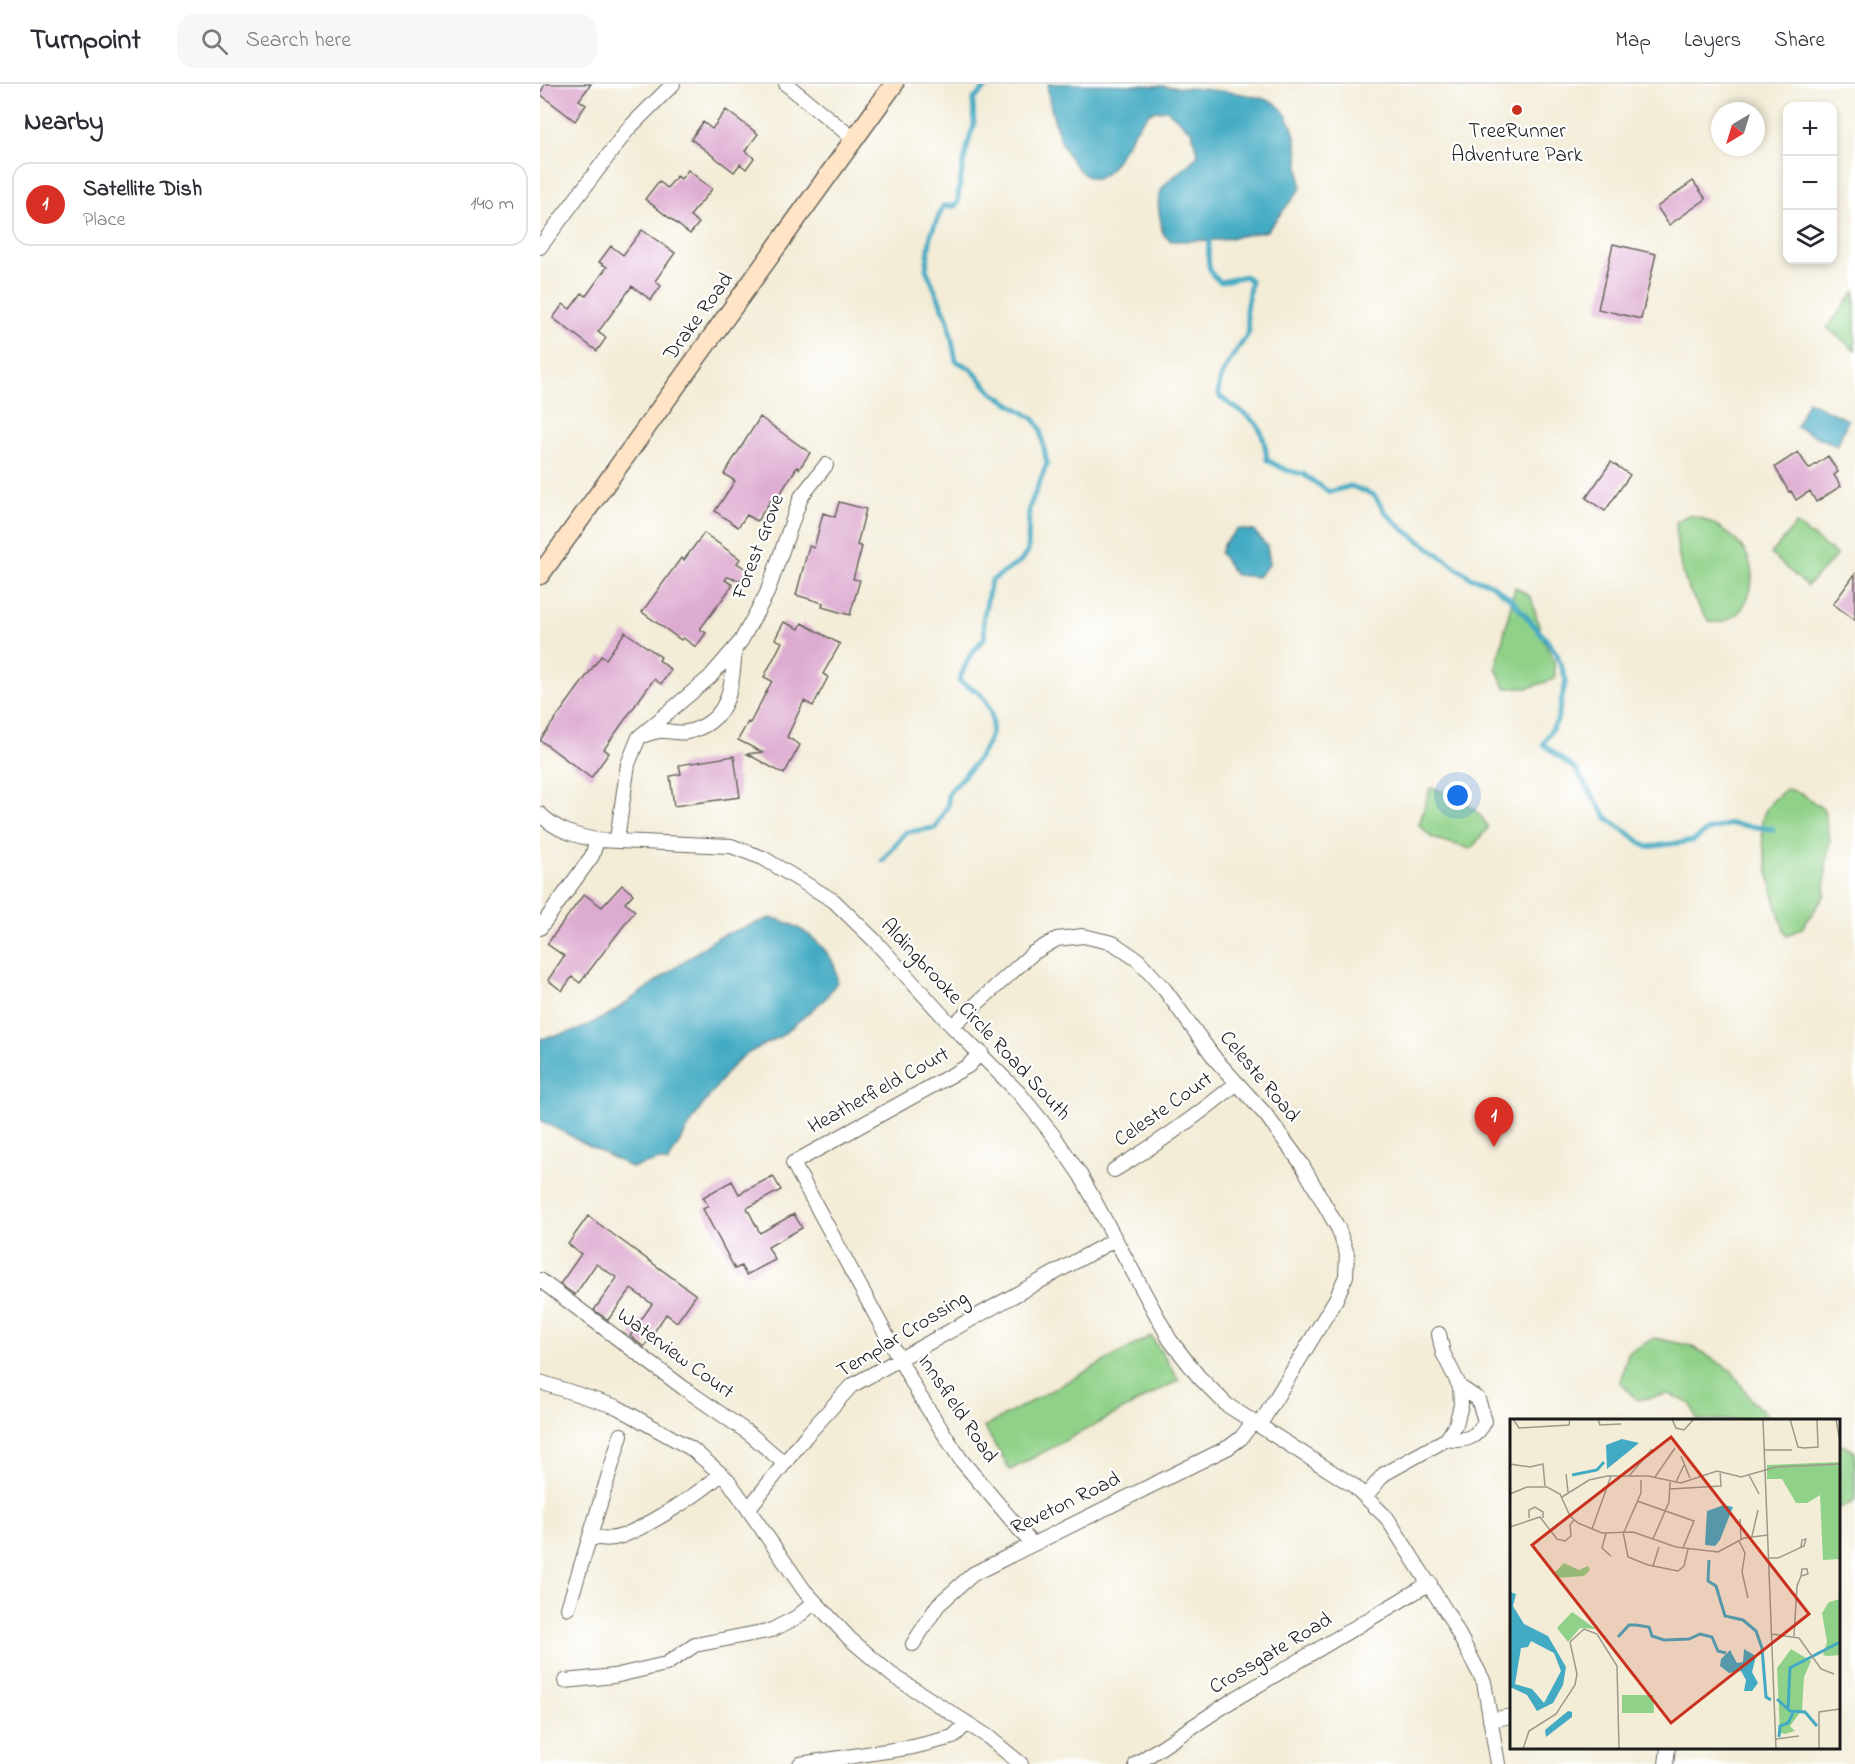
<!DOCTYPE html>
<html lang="en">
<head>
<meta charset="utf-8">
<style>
  body { margin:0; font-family:"Indie Flower",sans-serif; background:#f7f7f7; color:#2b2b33 }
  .controls { position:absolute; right:18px; top:18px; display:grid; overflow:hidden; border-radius:12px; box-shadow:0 3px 9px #0003 }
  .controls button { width:54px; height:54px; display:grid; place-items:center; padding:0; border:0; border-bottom:2px solid #e1e1e2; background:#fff; color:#2b2b33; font:30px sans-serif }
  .compass { position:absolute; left:1171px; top:18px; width:54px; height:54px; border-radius:50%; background:#fff; box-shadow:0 3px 9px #0003; rotate:218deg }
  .you { position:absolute; left:918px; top:712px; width:21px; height:21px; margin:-15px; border:4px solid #fff; border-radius:50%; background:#1a73e8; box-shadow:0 0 0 9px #1a73e833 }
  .badge { display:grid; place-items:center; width:39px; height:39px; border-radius:50%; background:#d93025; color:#fff; font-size:20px; font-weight:700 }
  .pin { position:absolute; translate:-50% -50px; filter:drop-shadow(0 2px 3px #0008) }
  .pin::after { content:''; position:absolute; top:32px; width:21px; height:18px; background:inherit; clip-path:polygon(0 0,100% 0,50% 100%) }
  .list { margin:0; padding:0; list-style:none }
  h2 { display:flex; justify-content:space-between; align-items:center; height:78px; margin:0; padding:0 24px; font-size:26px }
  h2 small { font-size:20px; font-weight:400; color:#7c7c81 }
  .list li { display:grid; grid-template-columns:39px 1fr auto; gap:18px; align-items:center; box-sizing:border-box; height:84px; margin:0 12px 12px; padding:0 12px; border:2px solid #e1e1e2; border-radius:18px }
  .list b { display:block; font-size:22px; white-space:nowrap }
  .list p { margin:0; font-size:20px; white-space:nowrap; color:#7c7c81 }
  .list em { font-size:20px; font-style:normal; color:#7c7c81 }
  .icon { flex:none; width:33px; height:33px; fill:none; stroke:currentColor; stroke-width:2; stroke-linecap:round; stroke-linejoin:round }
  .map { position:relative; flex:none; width:1315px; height:1680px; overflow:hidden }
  header { display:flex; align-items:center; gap:36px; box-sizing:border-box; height:84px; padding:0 30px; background:#fff; border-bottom:2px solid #e1e1e2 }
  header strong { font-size:28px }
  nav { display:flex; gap:33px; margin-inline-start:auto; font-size:21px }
  .search { width:420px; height:54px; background:#f7f7f7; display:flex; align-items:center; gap:15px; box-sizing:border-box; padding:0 21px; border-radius:18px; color:#7c7c81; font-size:22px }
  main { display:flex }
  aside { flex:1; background:#fff }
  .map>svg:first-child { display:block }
</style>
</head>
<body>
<header>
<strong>Turnpoint</strong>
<div class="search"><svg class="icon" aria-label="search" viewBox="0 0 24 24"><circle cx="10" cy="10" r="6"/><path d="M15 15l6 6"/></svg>Search here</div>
<nav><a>Map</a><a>Layers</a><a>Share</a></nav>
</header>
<main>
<aside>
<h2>Nearby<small></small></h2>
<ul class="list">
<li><span class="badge">1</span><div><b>Satellite Dish</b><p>Place</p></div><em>140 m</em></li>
</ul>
</aside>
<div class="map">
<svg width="1315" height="1680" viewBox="0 0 1315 1680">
  <rect width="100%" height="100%" fill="#fff"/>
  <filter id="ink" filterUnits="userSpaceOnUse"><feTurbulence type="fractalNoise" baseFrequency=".0167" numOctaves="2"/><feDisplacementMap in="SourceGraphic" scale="12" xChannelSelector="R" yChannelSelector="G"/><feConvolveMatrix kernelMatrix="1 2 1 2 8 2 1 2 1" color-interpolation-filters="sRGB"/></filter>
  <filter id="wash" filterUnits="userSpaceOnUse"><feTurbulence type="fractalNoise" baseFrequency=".008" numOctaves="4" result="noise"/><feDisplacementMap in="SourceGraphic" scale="24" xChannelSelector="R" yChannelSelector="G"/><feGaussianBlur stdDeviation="1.35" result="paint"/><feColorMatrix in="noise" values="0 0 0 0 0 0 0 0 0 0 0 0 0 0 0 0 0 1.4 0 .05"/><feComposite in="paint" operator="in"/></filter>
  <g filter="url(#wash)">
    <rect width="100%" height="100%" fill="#f3ecd7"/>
    <path fill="#8fd188" stroke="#567652" stroke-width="1.5" d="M1315,207v59l-28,-22z
      M1148,431c21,3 45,18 57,37 17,27 1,75 -35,70 -25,-29 -34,-61 -34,-100z
      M1256,440l41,31 -30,31 -36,-32z
      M975,503l16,10 12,43 11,20 1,19 -27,9h-23l-9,-20z
      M890,704c21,4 50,19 58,40l-17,21 -39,-11 -13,-13z
      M1246,705l15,4 23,17 6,30 -4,24 -1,31 -23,33 -15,8c-9,-17 -30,-102 -24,-119 3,-12 14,-20 23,-28z
      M611,1252l28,44 -169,90 -26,-43z
      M1114,1254l38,8 40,25 20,30 20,19h-75l-6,-16 -21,-10 -33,6 -17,-18 8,-29z
      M1298,1358l17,10v49l-16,8z"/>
    <path fill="#43aac3" stroke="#306370" stroke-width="1.5" d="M508,0c52,0 188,0 227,19 25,18 23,58 26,85l-34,43 -48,9 -48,1c-12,-8 -8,-12 -11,-24 -9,-38 20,-38 38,-63l-6,-22 -25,-22 -16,2c-33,28 -47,112 -88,34 -5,-10 -17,-52 -15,-62z
      M1268,317l40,19 -11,26 -41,-19z
      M698,445l16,2 13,15 3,17 -12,14 -23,-2 -15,-22 4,-10z
      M230,834c28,3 69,34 67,64l-12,17 -44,37 -38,20 -15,15 -30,41 -31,51 -7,-3 -28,8 -92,-48v-81l38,-9 32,-16 108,-77z"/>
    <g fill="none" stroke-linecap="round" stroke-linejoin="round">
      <path stroke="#43aac3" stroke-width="5" d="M669,156c0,17 -5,32 12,42l24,-6 6,5 -5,29 3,22c-9,15 -37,48 -29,65 30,23 43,19 47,63l19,10 17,4 26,18 22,-6 23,9 11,17 18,17 67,48 21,7 20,15 34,39 12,16 9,26 -9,41 -14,23 33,26 31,48 40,29 46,-6 15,-11 23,-6 42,5
        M342,777l24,-29 29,-4 13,-23v-11c22,-27 67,-63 31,-101 -5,-5 -14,-7 -20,-12l1,-3 9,-21 16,-20 -2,-17 8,-39 30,-20 7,-10 1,-43 18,-44 -7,-36 -6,-9 -41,-26 -23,-25 -14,-7 -8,-41 -22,-51 5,-35 12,-28h12l3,-4c-1,-11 11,-68 16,-76l-1,-26 16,-16"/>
    </g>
    <g id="blocks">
      <path fill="#ddaad0" d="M5,0h46l-12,16 7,5 -11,16 -35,-27z
        M186,26l32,24 -13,17 9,7 -8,11 -6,-5 -6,8 -43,-33 12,-17 9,7z
        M148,86l24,19 -22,27 9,7 -9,11 -45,-35 14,-18 8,7 10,-12 4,3z
        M1153,97l13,18 -37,26 -12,-18z
        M102,146l33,23 -20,28 6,5 -10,14 -19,-14 -34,46 8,6 -9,13 -44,-33 10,-14 7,5 12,-16 4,3 21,-29 -8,-5 12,-16 12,9z
        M1073,160l43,10 -15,65 -43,-10z
        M220,333l50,36 -11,16 -2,-2 -22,35 -4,-2 -14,21 -10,-6 -9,12 -23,-16 20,-30 -11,-7z
        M1258,368l11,17 19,-13 10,16 -4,3 7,11 -25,16 -6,-11 -14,9 -5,-9 -2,1 -14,-25z
        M1071,378l19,13 -25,36 -19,-13z
        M299,418l27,7 -9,36 5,2 -9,32 7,1 -10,35 -28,-8 1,-4 -27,-8 13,-49 5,2 9,-35 12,4z
        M164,449l36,26 -3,4 13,9 -7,9 -16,-4 -2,3 8,5 -33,44 6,4 -10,14 -13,-9 -2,2 -39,-28 39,-54 3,2z
        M1315,490v46l-22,-16z
        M244,538l15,7 3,-6 38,21 -17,30 5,3 -15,29 -9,-5 -17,36 13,8 -16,29 -37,-20 15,-2 -24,-12 10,-18 2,1 22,-42 -8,-4 18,-35 -7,-3z
        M85,548l36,25 -2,3 12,10 -10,14 -7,-5 -50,70 5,4 -18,25 -51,-38 61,-84 5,3z
        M194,672l6,41 -66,9 -4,-30 11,-2 -2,-9z
        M82,801l11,9 -8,9 10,8 -55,72 -8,-6 -10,14 -14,-11 16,-24 -17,-12 37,-50 18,13z
        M233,1092l8,14 -34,18 13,25 34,-19 8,14 -34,19 7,13 -29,15 -5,-9 -6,3 -32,-60 5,-3 -5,-9 29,-16 7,13z
        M48,1132l108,79 -19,27 -11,-8 -22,33 -14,-11 22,-32 -21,-15 -23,31 -14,-10 23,-32 -21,-14 -21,31 -15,-11 21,-30 -13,-10z"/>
    </g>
  </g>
  <g filter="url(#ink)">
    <use href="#blocks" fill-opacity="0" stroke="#67655d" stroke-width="1.5"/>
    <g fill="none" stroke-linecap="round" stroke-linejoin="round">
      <g stroke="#67655d" stroke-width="16">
        <path id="street" d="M246,0l68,55
          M0,163l88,-118 45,-45
          M101,652c8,-2 16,-6 23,-5 8,0 16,3 23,1 44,-10 45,-47 48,-84
          M0,730c16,16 35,22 57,26l134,6 32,12 71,43 40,39 78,86 67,67 34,42 28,41 89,164 29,37 28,28 127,81 33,32 62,98 35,66 14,82
          M77,755l11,-75 11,-27 71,-60 31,-36 26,-48 34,-96 25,-32
          M0,844l52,-72 5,-16
          M412,942l81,-73 24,-14 26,-3 30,7 25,17 27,30 51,70 50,55 35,48 37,65 9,26 -1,22 -10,23 -77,127
          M441,968l-13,14 -175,97 126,232 42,65 70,83
          M574,1086c44,-26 84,-55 123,-87
          M0,1196l145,109 65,45 34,29
          M0,1298l77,25 75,42 36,31 76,110 46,49 42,36 95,61 34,28
          M907,1355c18,3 30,-1 38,-18l-7,-22 -18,-12
          M825,1413l19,-23 63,-35 9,-15 5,-19 -1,-18 -17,-34 -4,-19
          M209,1424l57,-72 45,-50 263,-146
          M50,1452c10,3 21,4 32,0 28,-11 77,-42 99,-62
          M28,1524l53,-173
          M373,1560l25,-39 35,-31 256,-127 12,-9 12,-16
          M25,1597l49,-5 52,-12 29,-19 77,-15 25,-13 18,-15
          M950,1636l22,-4
          M260,1680l113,-17 40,-10 14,-14
          M596,1680l97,-64 197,-117
          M1126,1680l2,-16"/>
      </g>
      <g stroke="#67655d" stroke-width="21">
        <path id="secondary" d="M0,491l354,-491"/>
      </g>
      <use href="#street" stroke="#fff" stroke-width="14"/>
      <use href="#secondary" stroke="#ffe4c6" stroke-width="18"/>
    </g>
  </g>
  <circle fill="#c8321e" stroke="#fff" stroke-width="2" cx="977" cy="26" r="6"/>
  <g text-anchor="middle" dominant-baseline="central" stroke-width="4.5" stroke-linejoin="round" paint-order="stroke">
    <g font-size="21" fill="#1c1c1c" stroke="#fff">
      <text x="977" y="48">TreeRunner<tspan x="977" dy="24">Adventure Park</tspan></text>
    </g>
    <g font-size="21" fill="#1c1c1c" stroke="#fff">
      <text transform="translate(159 233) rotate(-54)">Drake Road</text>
      <text transform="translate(219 463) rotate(-69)">Forest Grove</text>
      <text transform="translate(435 936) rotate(47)">Aldingbrooke Circle Road South</text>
      <text transform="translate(719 993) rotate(50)">Celeste Road</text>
      <text transform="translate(339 1007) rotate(-29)">Heatherfield Court</text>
      <text transform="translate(624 1026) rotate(-35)">Celeste Court</text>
      <text transform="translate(363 1251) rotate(-31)">Templar Crossing</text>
      <text transform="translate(135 1270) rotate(36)">Waterview Court</text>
      <text transform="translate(417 1325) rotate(56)">Innsfield Road</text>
      <text transform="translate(526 1420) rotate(-26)">Reveton Road</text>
      <text transform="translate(731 1570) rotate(-31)">Crossgate Road</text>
    </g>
  </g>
  <g transform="translate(970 1335)">
    <rect width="330" height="330" fill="#f3ecd7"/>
    <path d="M330,43v97l-17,1 -3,-65 -13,8h-11l-14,-24h-15v-14zM54,144l15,7 9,-4 2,4 -6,6 -27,2 -3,-5zM330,180v56l-13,1 -4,-1 4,-13 -5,-29 7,-11zM62,193l24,17 -16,-1 -12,14 -11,-14zM281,230l20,12 -7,16 -2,33 -12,16 5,5 -10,3 -5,-1 -3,-65zM112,276h31l1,18h-32z" fill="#8fd188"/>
    <path d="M112,20l17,4 -32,26 -1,-24zM214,86l9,2 -13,33 -5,6 -10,-1 2,-34zM0,173l6,2 -3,12 11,18 24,12 18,31 -3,18 -10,18 -16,8 -10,-16 -17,-8zM21,222l23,12 7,18 -17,32 -12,-14 -17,-5 6,-36 7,-1zM220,231l7,13 6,-1 1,-13 12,7 -4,16 6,11 -6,8h-8l2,-11 -5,-9 -12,2 -9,-7 1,-7zM58,292l4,1v5l-26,20 -1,-7z" fill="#43aac3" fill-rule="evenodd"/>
    <path fill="none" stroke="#43aac3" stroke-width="3" d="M62,56l25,-5 7,-8M199,141l-1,21 8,5 9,30 18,4 13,11 6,17 4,49 5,3M108,218l11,-12h7l13,2 3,9 12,4 25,-1 11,-5 12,3 6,14 8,2M267,280l13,12 15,1 12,14M278,290l2,-41 50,-26M269,318l1,-11 8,-3 5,-10"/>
    <path fill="none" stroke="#9d998c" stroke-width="1.5" d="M3,0l6,9 50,-3 1,-6M88,0l2,6 21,-1M162,0l4,9 8,2 10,-11M253,0l13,330M280,0l8,28 6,1 14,-1 -1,-28M326,0l4,23M254,31h28M171,37l9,22M0,45l20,3 13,-3 2,22M56,55l2,18M239,56l10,19M119,57l23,-27M145,58l20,-29M166,63l8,-17M160,70l51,-3 -1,-15M0,75l17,-7h20l13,7 10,22 8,7 24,10 31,-1 43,15 42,5 26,-14 24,-3M52,78l27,-17 18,-4h41l33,7 36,-12 24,6 35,-10 64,-3M127,82l57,20 -11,27M19,99v-8l6,-3 8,5v6M230,100l1,20M0,108l30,-10 17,22 8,2 6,-5 -1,-11 4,-5M82,110l19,-53M113,113l5,25 20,8 30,6 6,-5 4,-17M114,113l17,-39v-13M96,114l-4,15 9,8M242,117l6,-26M143,120l16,-37 1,-20M229,122l6,12 -3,19 6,26M259,139h9l26,-12 2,-7 -4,1 -1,7M143,147l6,-19M262,215l27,4 22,31 13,5M284,217l3,-50 4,-10 7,-2 -1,-5h-5l-1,7M266,320l23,-3M13,330l6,-18 27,-17 19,-29 2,-11 -7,-32 14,-13 13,5 20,32 2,83M309,330v-37l21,-3"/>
    <path fill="#c8321e" fill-opacity="0.15" stroke="#c8321e" stroke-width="3" d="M161,18l138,177 -138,109 -139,-178z"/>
    <rect width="330" height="330" fill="none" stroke="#1c1c1c" stroke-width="3"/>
  </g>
</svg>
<div class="controls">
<button>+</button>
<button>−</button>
<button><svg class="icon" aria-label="layers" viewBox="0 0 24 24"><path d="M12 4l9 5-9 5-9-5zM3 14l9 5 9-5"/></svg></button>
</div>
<svg class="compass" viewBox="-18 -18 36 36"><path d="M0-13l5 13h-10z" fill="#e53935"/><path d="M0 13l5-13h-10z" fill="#7c7c81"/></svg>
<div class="you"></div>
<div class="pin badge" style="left:954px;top:1063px">1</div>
</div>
</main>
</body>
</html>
